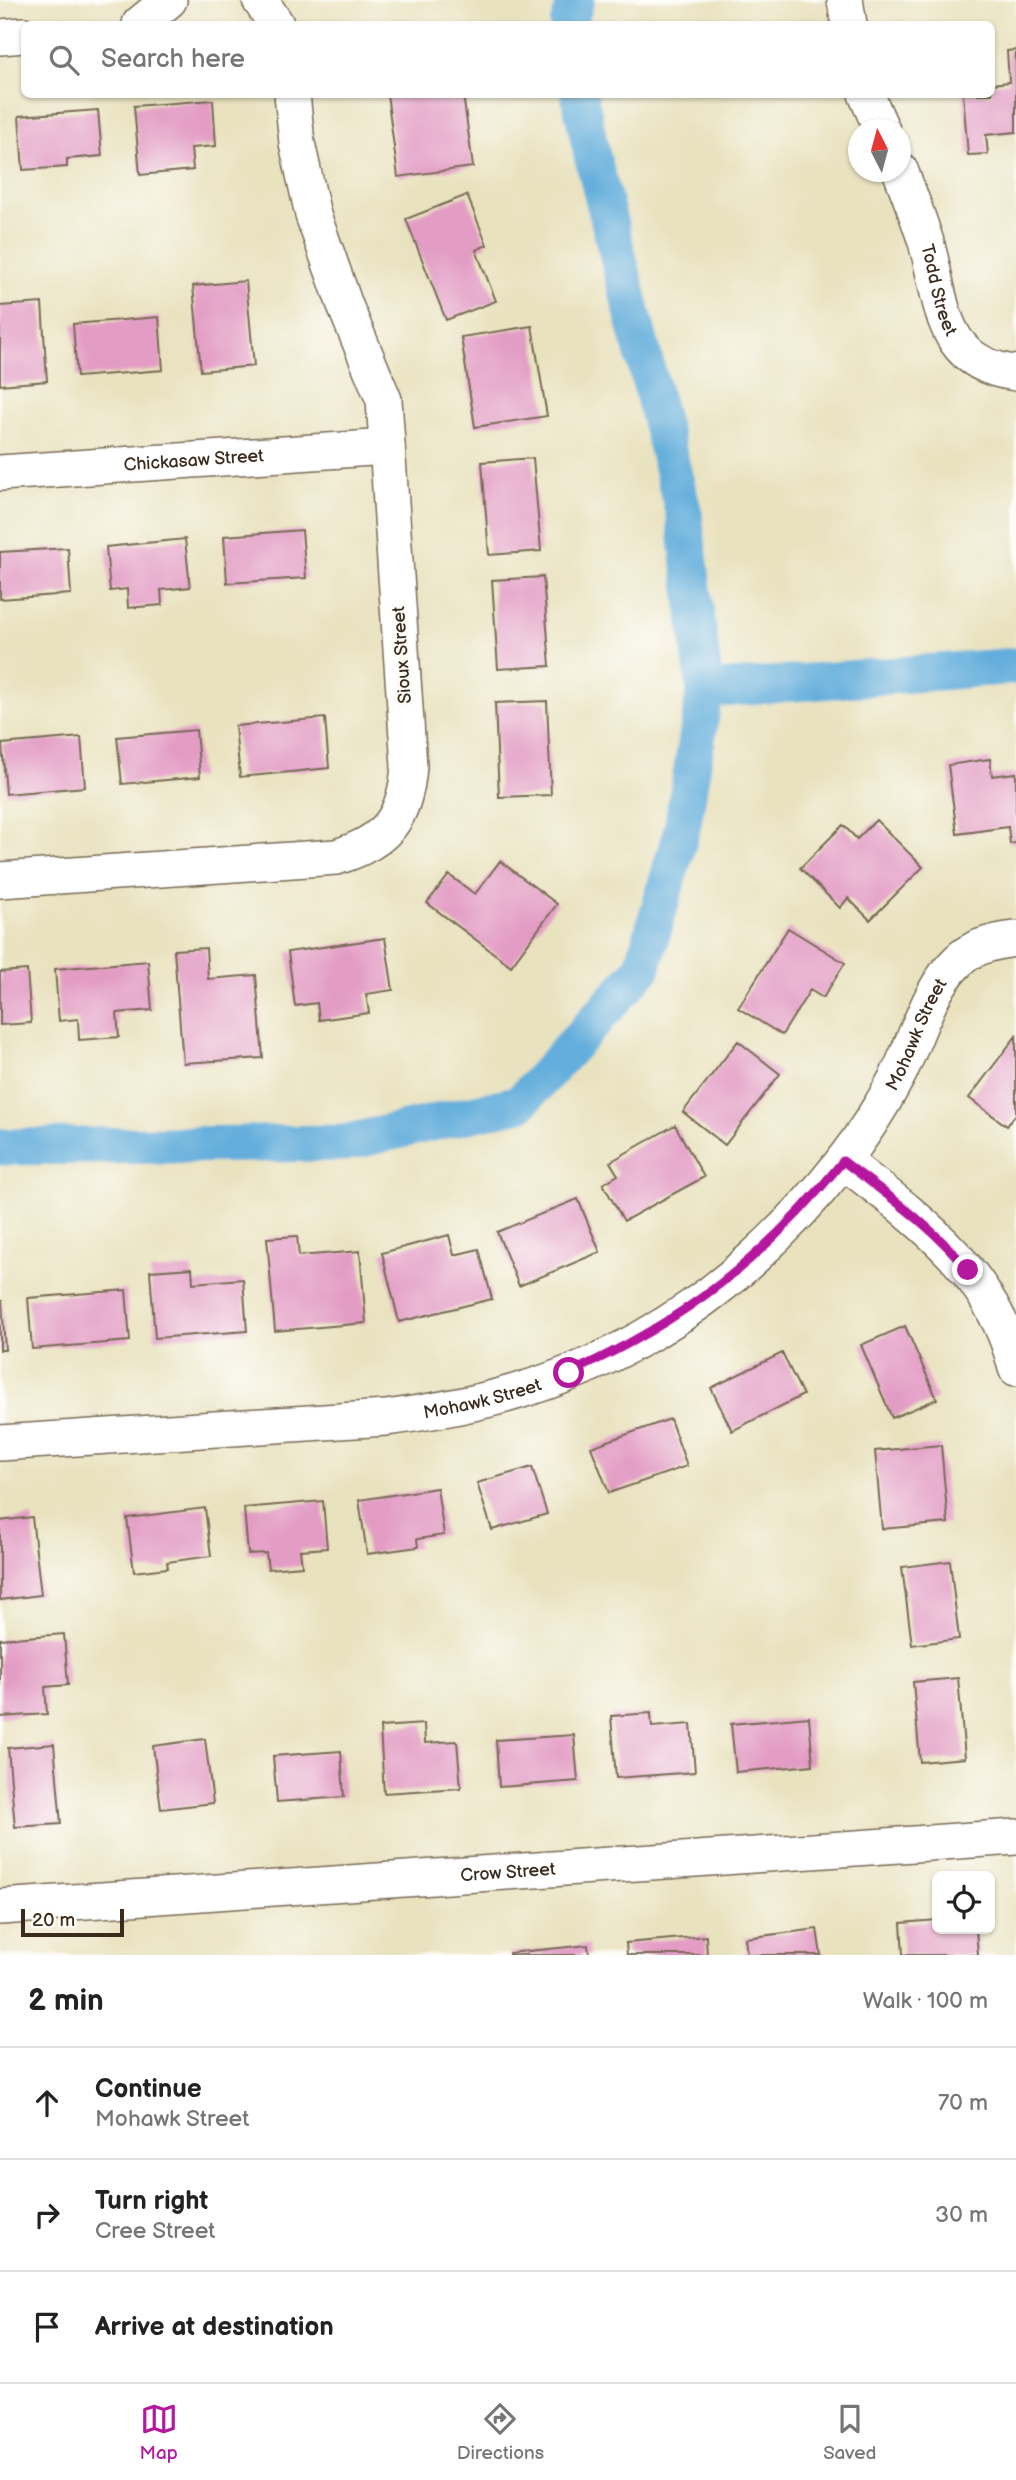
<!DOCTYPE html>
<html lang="en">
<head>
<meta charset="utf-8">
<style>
  body { margin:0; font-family:"Balsamiq Sans",sans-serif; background:#f6f6f6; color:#222 }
  .controls { position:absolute; right:21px; bottom:21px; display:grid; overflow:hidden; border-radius:10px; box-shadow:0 2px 5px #0004 }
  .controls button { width:63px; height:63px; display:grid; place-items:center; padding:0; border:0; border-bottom:2px solid #e0e0e0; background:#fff; color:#222; font:35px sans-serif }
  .compass { position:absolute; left:848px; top:119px; width:63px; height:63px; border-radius:50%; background:#fff; box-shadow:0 2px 5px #0004; rotate:354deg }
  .scale { position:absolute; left:21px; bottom:18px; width:103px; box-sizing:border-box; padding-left:7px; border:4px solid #3b2a1e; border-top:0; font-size:19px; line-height:24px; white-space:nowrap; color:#3b2a1e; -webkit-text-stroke:5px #fdfcf7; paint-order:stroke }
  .stop { position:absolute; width:21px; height:21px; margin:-16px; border:5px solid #b5179e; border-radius:50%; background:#fff }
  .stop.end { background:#b5179e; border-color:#fff; box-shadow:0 2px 7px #0008 }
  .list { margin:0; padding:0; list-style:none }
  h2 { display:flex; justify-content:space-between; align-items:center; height:91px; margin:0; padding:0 28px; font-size:30px }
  h2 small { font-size:23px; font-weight:400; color:#767676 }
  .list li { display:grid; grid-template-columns:46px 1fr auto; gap:21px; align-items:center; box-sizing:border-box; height:112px; padding:0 28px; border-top:2px solid #e0e0e0 }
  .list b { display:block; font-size:26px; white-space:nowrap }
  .list p { margin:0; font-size:23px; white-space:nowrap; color:#767676 }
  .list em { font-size:23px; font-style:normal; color:#767676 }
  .icon { flex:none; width:38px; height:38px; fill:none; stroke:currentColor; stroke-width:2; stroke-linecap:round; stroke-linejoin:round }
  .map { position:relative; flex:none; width:1016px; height:1955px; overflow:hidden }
  .search { position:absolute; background:#fff; box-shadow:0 2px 5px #0004; left:21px; right:21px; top:21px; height:77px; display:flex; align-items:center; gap:18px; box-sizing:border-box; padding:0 24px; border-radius:10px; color:#767676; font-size:26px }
  .sheet { height:427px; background:#fff }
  nav { display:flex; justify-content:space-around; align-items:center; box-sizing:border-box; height:98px; border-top:2px solid #e0e0e0; background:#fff; font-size:19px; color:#767676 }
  nav a { display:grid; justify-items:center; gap:4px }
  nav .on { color:#b5179e }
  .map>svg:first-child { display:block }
</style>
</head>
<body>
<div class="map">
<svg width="1016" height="1955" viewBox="0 0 1016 1955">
  <rect width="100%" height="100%" fill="#fdfcf7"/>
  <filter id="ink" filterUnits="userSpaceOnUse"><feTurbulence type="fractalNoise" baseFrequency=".0143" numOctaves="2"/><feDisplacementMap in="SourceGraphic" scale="14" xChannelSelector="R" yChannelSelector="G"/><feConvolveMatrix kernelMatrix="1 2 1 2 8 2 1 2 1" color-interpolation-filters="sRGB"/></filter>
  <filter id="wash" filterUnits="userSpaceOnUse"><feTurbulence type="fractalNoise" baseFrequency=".00686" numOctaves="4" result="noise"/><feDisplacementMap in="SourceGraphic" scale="28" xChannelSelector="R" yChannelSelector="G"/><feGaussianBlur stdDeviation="1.57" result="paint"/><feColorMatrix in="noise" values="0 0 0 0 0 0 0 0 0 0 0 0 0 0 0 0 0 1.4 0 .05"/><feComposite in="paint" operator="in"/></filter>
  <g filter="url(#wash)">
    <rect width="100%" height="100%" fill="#e9e2bf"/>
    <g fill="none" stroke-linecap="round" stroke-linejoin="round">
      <path stroke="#63aedc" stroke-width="37" d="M568,24l8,-24
        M579,94l13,61 92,359 21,176 311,-24
        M0,1147l344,-4 176,-40 122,-134 40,-140 23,-139"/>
    </g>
    <g id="blocks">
      <path fill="#e39dc5" d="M1016,50v82l-30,3 2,19 -20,1 -5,-61h29v-10l17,-2 -2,-31z
        M387,94h76l10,73 -75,10z
        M213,100l3,46 -25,2 2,22 -53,5 -6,-69z
        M98,110l4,46 -35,3v8l-44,3 -4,-54z
        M467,195l20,50 -11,5 20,51 -50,19 -40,-101z
        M246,281l8,85 -53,5 -8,-85z
        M42,303l5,78 -47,4v-79z
        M159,317l4,53 -86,7 -4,-53z
        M532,326l15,90 -72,11 -14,-90z
        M533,458l8,93 -52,4 -7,-93z
        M302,530l4,48 -79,5 -3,-47z
        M185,539l5,48 -29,3 1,15 -34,3 -1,-19 -17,2 -4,-44z
        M68,548l3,46 -71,5v-47z
        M543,577l7,89 -52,3 -6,-89z
        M547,701l4,94 -52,2 -4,-94z
        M325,718l4,50 -89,9 -5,-51z
        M196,730l4,47 -78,7 -5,-47z
        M81,737l4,50 -79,7 -4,-50z
        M990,759l2,17 24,-3v70l-6,1 -2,-17 -51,7 -9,-69z
        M876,820l47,47 -53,53 -22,-22 -8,10 -40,-40 43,-43 14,14z
        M500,861l57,43 -46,62 -84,-63 22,-28 26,19z
        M788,928l57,35 -22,35 -13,-8 -28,45 -44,-27z
        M385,938l8,52 -27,4 3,19 -50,7 -2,-17 -22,3 -7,-54z
        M206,948l2,31 48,-4 7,83 -80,5 -9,-113z
        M148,961l4,49 -35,3 2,24 -40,3 -1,-21 -19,2 -4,-52z
        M27,970l4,53 -31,2v-53z
        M1016,1036v78l-9,12 -38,-28z
        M738,1041l42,33 -55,71 -42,-33z
        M675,1125l29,52 -80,44 -21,-37 15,-9 -8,-13z
        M578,1199l22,53 -81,34 -22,-54z
        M449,1235l5,20 25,-6 13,50 -93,23 -17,-69z
        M297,1236l2,20 61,-5 6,72 -91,8 -8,-93z
        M192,1268l1,15 50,-4 4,52 -92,7 -5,-67z
        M126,1290l4,51 -98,8 -4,-51z
        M0,1301h2l3,49h-5z
        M905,1326l32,73 -45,19 -31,-73z
        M782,1353l21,42 -71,36 -21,-43z
        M670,1419l17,47 -78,27 -18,-46z
        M941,1445l7,78 -66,6 -7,-78z
        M532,1467l15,47 -55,16 -15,-47z
        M437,1488l7,47 -27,4 1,8 -51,7 -8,-54z
        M323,1501l4,47 -27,2 2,16 -34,3 -2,-16 -18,1 -4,-46z
        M205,1508l6,48 -44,6 1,6 -34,4 -7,-54z
        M32,1517l9,78 -41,5v-79z
        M950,1561l9,78 -47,6 -10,-78z
        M64,1634l4,51 -23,2 2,27 -47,3v-78z
        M958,1678l7,80 -45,4 -7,-80z
        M651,1713l1,14 39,-3 4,48 -79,6 -5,-62z
        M809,1717l4,48 -77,7 -5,-48z
        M424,1724l1,19 32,-2 4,47 -77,5 -4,-66z
        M574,1735l4,46 -79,6 -3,-47z
        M205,1739l8,64 -52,6 -8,-63z
        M54,1744l7,80 -46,3 -7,-79z
        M341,1751l3,46 -67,5 -4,-46z
        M937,1920v9h39l2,26h-75l-2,-32z
        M817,1929l4,26h-74l-2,-17z
        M706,1936l1,19h-80l-1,-12z
        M588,1945l1,10h-80v-2z"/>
    </g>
  </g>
  <g filter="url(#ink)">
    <use href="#blocks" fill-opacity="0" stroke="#786a56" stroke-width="2"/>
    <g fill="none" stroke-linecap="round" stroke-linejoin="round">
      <g stroke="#786a56" stroke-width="38">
        <g id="minor">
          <path d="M260,0l16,24"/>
          <path d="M845,0l4,24"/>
          <path d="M140,24l29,-24"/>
          <path d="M0,37l24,-2"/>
          <path d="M866,94l16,36"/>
          <path id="s1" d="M900,170c9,23 18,47 26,72 17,58 12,122 90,131"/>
          <path id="s2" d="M0,473l387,-26"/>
          <path d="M0,880l336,-23c50,-15 69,-38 73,-91l-25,-366 -38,-92 -33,-93 -16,-72 -5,-49"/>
          <path d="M843,1161c74,57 150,110 173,207"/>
          <path id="s3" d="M0,1443l386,-25c44,-6 87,-13 129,-26 86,-25 172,-73 238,-134 57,-52 108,-112 144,-181 19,-36 31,-88 61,-116 15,-15 38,-20 58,-22"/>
          <path id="s4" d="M0,1907l1016,-70"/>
        </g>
      </g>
      <use href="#minor" stroke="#fff" stroke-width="35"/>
    </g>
  </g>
  <g fill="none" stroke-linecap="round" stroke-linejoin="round" filter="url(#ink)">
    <path stroke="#b5179e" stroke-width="9" d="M569,1373c115,-52 195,-114 274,-212 44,34 90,65 125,109"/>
  </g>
  <g text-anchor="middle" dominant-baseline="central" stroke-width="7" stroke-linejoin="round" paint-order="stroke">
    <g font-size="18" fill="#3b2a1e" stroke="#fdfcf7">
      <text stroke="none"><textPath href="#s1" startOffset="126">Todd Street</textPath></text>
      <text stroke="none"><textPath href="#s2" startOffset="194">Chickasaw Street</textPath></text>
      <text transform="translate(402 655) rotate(-94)">Sioux Street</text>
      <text stroke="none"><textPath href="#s3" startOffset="1073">Mohawk Street</textPath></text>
      <text stroke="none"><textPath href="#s3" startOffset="485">Mohawk Street</textPath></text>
      <text stroke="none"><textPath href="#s4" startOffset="509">Crow Street</textPath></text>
    </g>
  </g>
</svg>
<div class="controls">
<button><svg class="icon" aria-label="locate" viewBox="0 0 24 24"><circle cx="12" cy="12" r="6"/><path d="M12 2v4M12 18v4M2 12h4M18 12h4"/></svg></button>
</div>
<svg class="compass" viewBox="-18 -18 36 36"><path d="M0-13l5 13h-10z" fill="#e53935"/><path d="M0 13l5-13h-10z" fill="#767676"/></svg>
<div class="scale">20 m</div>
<div class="stop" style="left:569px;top:1373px"></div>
<div class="stop end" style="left:968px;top:1270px"></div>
<div class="search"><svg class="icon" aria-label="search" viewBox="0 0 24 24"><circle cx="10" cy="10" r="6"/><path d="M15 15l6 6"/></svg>Search here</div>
</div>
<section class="sheet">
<h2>2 min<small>Walk · 100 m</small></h2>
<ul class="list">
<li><svg class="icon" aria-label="ahead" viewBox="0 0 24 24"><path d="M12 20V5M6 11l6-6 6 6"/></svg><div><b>Continue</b><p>Mohawk Street</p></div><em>70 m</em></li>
<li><svg class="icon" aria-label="right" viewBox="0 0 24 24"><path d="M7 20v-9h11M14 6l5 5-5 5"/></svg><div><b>Turn right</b><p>Cree Street</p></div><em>30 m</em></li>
<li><svg class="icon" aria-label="arrive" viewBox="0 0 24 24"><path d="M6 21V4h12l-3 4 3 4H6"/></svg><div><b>Arrive at destination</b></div></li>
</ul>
</section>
<nav>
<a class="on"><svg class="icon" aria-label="map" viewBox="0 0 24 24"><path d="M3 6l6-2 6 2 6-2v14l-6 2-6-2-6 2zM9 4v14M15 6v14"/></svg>Map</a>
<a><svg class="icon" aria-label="directions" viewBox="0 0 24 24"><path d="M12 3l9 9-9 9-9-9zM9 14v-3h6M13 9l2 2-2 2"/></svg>Directions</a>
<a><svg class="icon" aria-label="saved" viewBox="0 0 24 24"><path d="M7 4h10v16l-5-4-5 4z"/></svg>Saved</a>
</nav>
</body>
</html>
